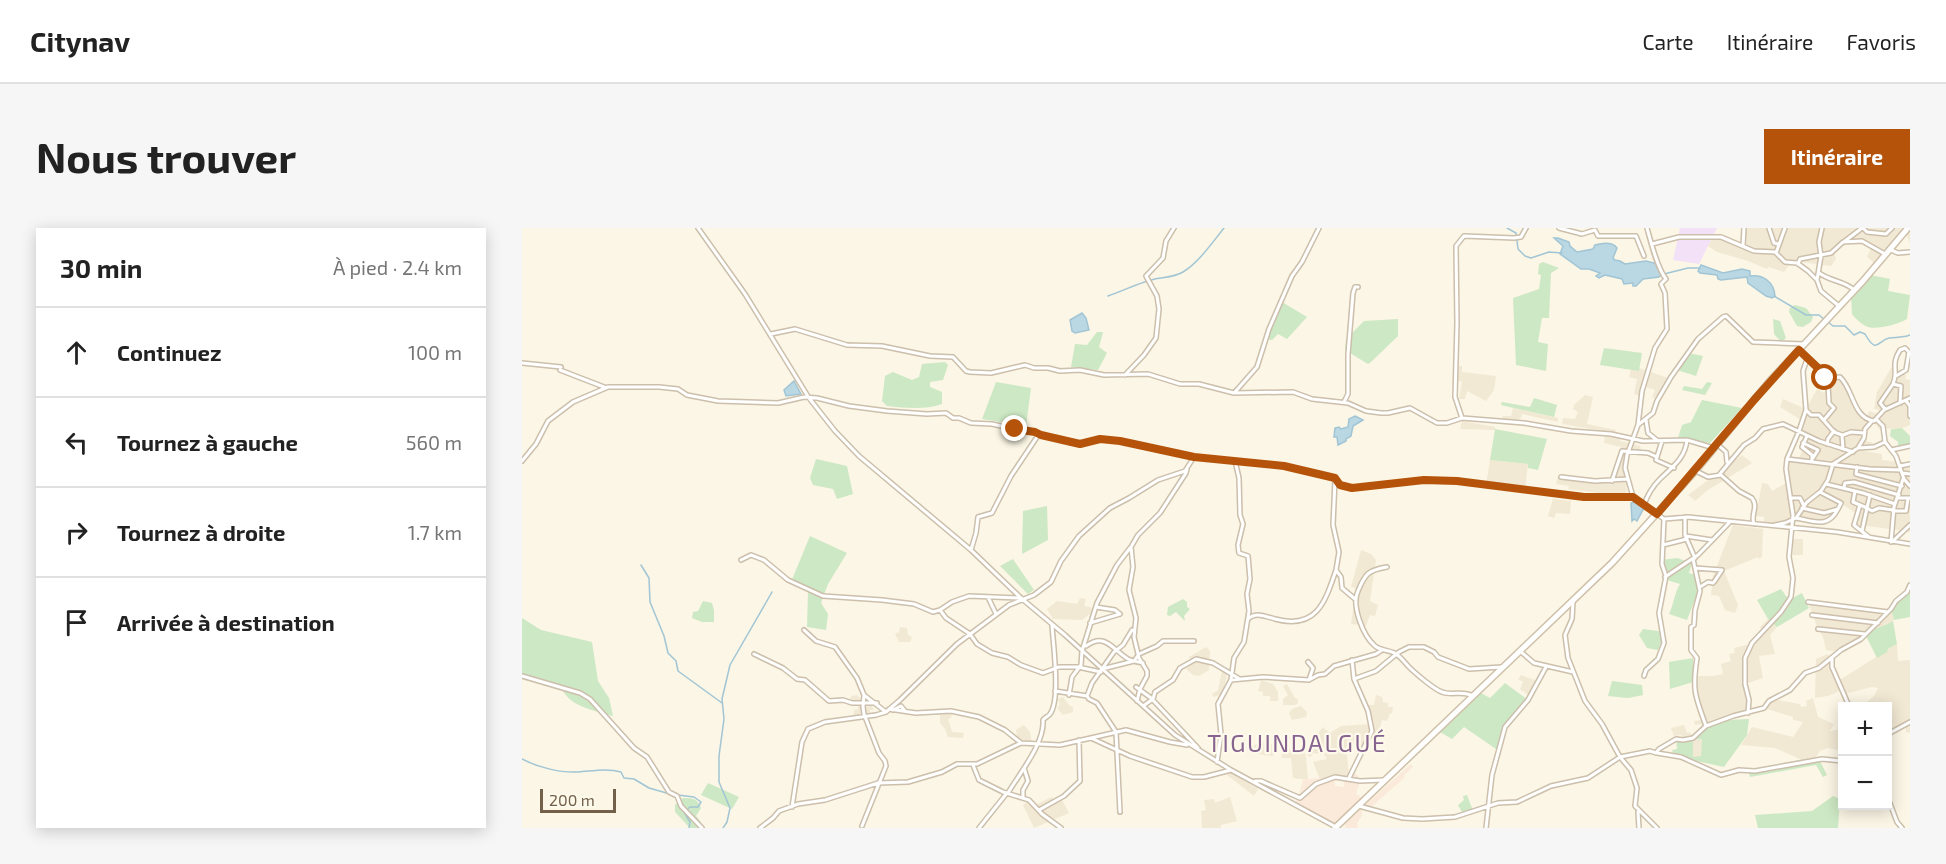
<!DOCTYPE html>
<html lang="fr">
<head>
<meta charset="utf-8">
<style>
  body { margin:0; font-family:"Exo 2",sans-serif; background:#f6f6f6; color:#222 }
  .controls { position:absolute; right:18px; bottom:18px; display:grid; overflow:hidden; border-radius:0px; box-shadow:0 3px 15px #0003 }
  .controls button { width:54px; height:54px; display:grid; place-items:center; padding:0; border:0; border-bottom:2px solid #e0e0e0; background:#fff; color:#222; font:30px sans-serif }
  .scale { position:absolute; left:18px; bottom:15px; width:76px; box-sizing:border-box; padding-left:6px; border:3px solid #73604b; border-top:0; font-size:16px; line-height:21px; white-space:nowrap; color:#73604b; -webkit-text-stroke:4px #fefaeb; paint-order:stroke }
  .stop { position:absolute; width:18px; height:18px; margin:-14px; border:4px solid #b45309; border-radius:50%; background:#fff }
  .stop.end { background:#b45309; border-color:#fff; box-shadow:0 2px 6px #0008 }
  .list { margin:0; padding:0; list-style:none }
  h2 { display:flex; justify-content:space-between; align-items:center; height:78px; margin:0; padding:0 24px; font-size:26px }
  h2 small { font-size:20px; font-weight:400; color:#767676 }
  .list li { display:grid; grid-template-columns:39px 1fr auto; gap:18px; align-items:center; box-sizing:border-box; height:90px; padding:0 24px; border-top:2px solid #e0e0e0 }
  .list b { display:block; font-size:22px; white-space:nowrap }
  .list em { font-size:20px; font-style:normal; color:#767676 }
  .icon { flex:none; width:33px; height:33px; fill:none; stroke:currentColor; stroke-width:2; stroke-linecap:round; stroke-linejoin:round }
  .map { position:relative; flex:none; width:1388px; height:600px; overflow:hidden; border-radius:0px }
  header { display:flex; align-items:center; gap:36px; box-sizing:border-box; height:84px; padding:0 30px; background:#fff; border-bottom:2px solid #e0e0e0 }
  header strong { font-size:28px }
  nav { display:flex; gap:33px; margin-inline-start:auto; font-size:21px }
  .intro { display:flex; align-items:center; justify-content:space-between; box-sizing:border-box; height:144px; padding:0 36px }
  h1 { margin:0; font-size:42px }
  .button { padding:15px 27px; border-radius:0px; background:#b45309; color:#fff; font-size:21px; font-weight:700 }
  main { display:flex; gap:36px; padding:0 36px }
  aside { flex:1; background:#fff; border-radius:0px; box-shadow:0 3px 15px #0003 }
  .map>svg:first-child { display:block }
</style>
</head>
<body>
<header>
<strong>Citynav</strong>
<nav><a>Carte</a><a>Itinéraire</a><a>Favoris</a></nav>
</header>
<div class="intro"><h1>Nous trouver</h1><a class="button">Itinéraire</a></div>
<main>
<aside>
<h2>30 min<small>À pied · 2.4 km</small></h2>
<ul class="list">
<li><svg class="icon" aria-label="ahead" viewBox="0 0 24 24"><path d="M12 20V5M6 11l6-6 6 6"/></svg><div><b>Continuez</b></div><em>100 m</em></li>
<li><svg class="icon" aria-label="left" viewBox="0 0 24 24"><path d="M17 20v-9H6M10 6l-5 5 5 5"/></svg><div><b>Tournez à gauche</b></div><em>560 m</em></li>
<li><svg class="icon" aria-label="right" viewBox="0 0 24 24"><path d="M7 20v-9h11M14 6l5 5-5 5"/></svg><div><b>Tournez à droite</b></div><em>1.7 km</em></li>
<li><svg class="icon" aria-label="arrive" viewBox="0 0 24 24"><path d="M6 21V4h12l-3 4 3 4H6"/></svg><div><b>Arrivée à destination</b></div></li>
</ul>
</aside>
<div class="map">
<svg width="1388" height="600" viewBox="0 0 1388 600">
  <rect width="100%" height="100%" fill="#fbf6e5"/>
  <path fill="#f2e9d4" d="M1223,0h165v16l-4,-11 -31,31 -8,-7 4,-9 -8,-6 -11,-1 -13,4 -5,7 2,7 -5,7 -30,-4 -11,2 -6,8 -16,-5 -1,2 -19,-8 -31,-9 -9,-6 6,-10 28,9z
    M937,138h3v6l34,4 -2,14 -8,11 -19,-10 -2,8h-6l3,-17 -5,-2z
    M1117,140l32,11 -13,21 -6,-3 3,-7 -11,-4 -3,10 -7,-2 3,-15 -8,-2 2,-8 7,2z
    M1369,140l15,7 -1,4 5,1v45l-8,3 -23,1 -5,-7h-2l-7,8 -4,15 3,-5 9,3v2l-4,3 -8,-2 -4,4 25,4v6l17,2 1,4 10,-2v68l-56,-8 3,-10 -15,-10 -11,16 -7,3 -28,-5 -11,5 -17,3v-2l-4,-1v-6l-8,-1 6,-33 6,1 4,7 14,-8 -1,-25 13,3 9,-24 -8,-6 2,-11 -21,-13 3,-8 23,10 11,-20 7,4 10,-15 8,3 6,7 3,13 15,19 3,-9 10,3 1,-4 -6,-1 3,-17z
    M1063,167l8,2 -6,27 29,6 -1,3 -53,-9 1,-6 12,1 3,-7 -5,-3 1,-4z
    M991,180l45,10v4l-36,-8 -1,4 -6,2h-13l1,-4h8z
    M940,193l33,6v3l-35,-1z
    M1083,208l15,2v3l20,5 1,5 -13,1 -3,16 3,18 -2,1 1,5 -12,3 -47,-6 1,-3 -13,-2 2,-7 54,7 9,-30v-7l-17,-4z
    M1220,227l10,8 -44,27 -13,11 -7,-6z
    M968,232l38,4 -3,26 -39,-5z
    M1031,271l18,2 -1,13 -14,-1 -2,5 -6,-2z
    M1211,297l30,4 -1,28 -3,2 -1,-2 -34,14 14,34 -3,8 -10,-3 -6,-14 -8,-1 2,-19z
    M1271,311h10v16h-10z
    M839,322l10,4 5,6 -6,41 8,4 -3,11 -5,-1 -4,11 -15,-2 2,-14 4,-3 1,-18 -7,-2z
    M558,370l6,1 -2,7 6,1 4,4 -12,9 -29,-1 -6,-10 10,-8 20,3z
    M1286,374l80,10 3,-3 3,11 -10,7 -13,3 -10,9 -23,13 -12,-2 -3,-13 -6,-10z
    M1246,391l9,8 -7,8 5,19 -16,2 4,22 -18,6 4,16 -1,13 -9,1 -36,15 -2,-5 -6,1 -1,-4 9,-1 -8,-21 -1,-23h19l10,-2 -2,-10 10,-3 -2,-7 6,-1 -1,-5 17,-4 12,-12 -3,-5z
    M378,399l7,1 1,7 4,2 -2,5h-11l-4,-8 4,-2z
    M1375,416l1,17 12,-1v73l-4,-1v-6l-16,3 2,-19 -4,-1v-3h-26l12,-10 4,-8 -6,-1 -27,7 -3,-4 -14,6 -13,2 1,-39 12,-5 10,27z
    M684,419l4,4 -1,19 -10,6 -6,-1 -7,-6 4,-3 2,-5 -3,-4z
    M700,443l5,1 -2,15 -5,8 -6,2 -2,-3 6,-4z
    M999,447l16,6 -9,14 -8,-6 3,-7 -5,-3z
    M739,452l12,4 5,8v9h-8v-5h-7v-4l-5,-1z
    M765,456l8,14 3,1v4l-3,2h-12v-6l5,-4 -5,-9z
    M335,467l5,5v8l9,-2 2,2 1,2h-4v4l-17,2 1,-6 4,-1v-5l-7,-1 -1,-5 2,-2z
    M854,467l6,2 1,5 5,1v4h5l-1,6 -2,1 -3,7 -5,-1 -3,10 -3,4 -3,-4 -10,17 -6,-4 -7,2 -3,10 2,23 -14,-1 -14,5 -8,-20 14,-3 -5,-8 -2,3 -7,-1 -2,4 -3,-1 -3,-6 18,-23 7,6 11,-7 30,-2 -2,-19h5z
    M541,469l7,9 3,1v5l-10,3 -6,-7 3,-3 -2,-6z
    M1291,470l5,19 16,7 -4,7 12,-2v22l-14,-3 -8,3 -4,6 -12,4 -29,-13 -34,-3 11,-18 41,10 10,-15 -10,-2v-3l-29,-9 9,-9 26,5 3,3 5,-1 -1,-5z
    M779,478l6,6 -1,5 -14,3 -3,-7 3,-4z
    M430,485l-1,5 -3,1 4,13 12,1 -1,5 -15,-1 -3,-8 -5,-6v-8z
    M502,497l6,7 2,11h-6l-2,-4 -3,3 -6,-4 2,-3 -1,-5z
    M1162,497l3,8 3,-1 3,6 -10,2 -2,-5 -7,1 -3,-8z
    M1181,511l-2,18h-9l1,-17z
    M739,513l16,5 -4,10 -24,-3v-4z
    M781,521l3,8 2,23 -15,-2 -2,-20h-9v-8z
    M707,544l29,17 -4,7 -27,-21z
    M530,569l3,3 6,-2 8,15 -35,15 -11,-23 6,-5 6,5z
    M708,569l7,24 -16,4v3h-19l-1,-17 5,-1 -2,-10 10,-1 1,4z"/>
  <path fill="#fbe9d9" d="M889,536l2,3 -9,8 1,2 -34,30 -7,-1z
    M827,544h4l5,4 2,5 -4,13 9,6 -29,27 -42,-22 5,-10 4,-15 16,-2 2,3 14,-4v9l9,1 1,-10 3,1z
    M838,581h2v7l-5,7 1,5h-14l2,-2 -2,-2z"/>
  <path fill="#f3e2f7" d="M1158,0h37l-18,36 -26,-4z"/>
  <path fill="#cde8c4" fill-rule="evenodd" d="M1021,34l16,6 -8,5 -2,45h-7l-4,24 10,2 -2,27 -30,-6 -3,-67 26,-9 2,-14 -3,-1 1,-10z
    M1348,47l20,4 -2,12 22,4 -3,24c-7,5 -31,11 -39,8 -6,-2 -12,-8 -16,-13l-1,-19z
    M760,74l25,15 -20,22 -9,-5 -6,6 -6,-1z
    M1273,77l11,3 7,9 -2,5 -8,5 -6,-1 -8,-14 1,-4z
    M876,91v17l-27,26 -3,2 -23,-14 1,-11 18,-18z
    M1251,91l7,2 6,17 -5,4 -7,-8z
    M575,104h6l-4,15 8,6 -9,17 -27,-3 4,-23 12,1z
    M1082,120l38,5 -3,18 -39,-6z
    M1166,125l15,3 -7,20 -19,-6z
    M423,134l3,3 -5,15 -13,2v5l12,5v12c-17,6 -37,4 -55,2l-5,-5 3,-25 8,-4 19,8 7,-3 3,-13z
    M474,154l35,6 -5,38 -44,-7z
    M1185,154l5,1 -7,12 -23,-5 2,-4 18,3z
    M1012,170l23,7 -3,12 -53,-12 1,-3 28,5z
    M1180,172l40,8 -32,35 -32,-5 4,-13 9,-3z
    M1380,200l8,8v7l-6,4h-6v-5l-8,-6 1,-7z
    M973,201l52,10 -9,31 -10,-2v-4l-38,-4z
    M294,231l31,7 6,28 -16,5 -4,-10 -20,-4 -3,-7z
    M525,278l1,34 -26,14 1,-43z
    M288,308l37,17 -19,31 -7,19 7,11 -2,16 -19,-3 1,-36 -17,-9z
    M1155,330l15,5 -3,10 6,2 4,14 -12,31 -18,-6c5,-10 5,-20 11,-30l-13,-4 -6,-20z
    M491,331l21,31 -6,4 -28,-28z
    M1388,357v32l-16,3 -3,-11c6,-9 15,-14 19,-24z
    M1259,361l8,11 13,-7 7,15 -32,19 -9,-8 -11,-19z
    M661,371l4,3v5l3,2 -6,7 1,5 -9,-9 -6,4 -3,-1 1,-8z
    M181,373l9,2 2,8v11h-12l-10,-4 1,-6 5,-1z
    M0,390l19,12 51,12 6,39 11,17 4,18c-19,-6 -44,-9 -52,-29l-39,-10z
    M1371,393l4,23 -9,5 -1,3 -10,6 -12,-24c8,-6 19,-7 28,-13z
    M1121,401l22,3 -7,18 -11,-2 -8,-13z
    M1171,430v24l-23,7 -1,-27z
    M1090,453l30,4 1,10 -15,3 -20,-2z
    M983,455l23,17 -23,27 -3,13 -6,9 -32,-22 -12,12 -12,-7 41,-39 9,5z
    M1227,491l-2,16 -23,32 -50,-11 -2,-6 5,-1 -1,-10c19,-2 15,-4 30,-13 13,-7 29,-6 43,-7zM1180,511l-1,17 -8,1v-17z
    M1297,531l8,16 -4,2 -7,-12 -66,12 -1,-4 6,-2z
    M186,555l31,14 -7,12 -31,-14z
    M945,567l6,16 -10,3 -5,-9 6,-5 -1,-4z
    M1311,568l7,3 -2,29h-80l-3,-13 57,-4z
    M161,570c10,0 14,0 18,10l-5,8 5,6 -3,6h-8l-15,-16v-7z"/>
  <path fill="#bad7e4" stroke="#a1c5d5" stroke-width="1.5" d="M1032,10h4l11,4 1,4 7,6 16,-3 2,-4c7,-2 17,-4 22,3l-4,10 2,2 5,1 5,3 21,-3 12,3 3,11 -2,2 -16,2 -7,7h-3v-3l-9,1 -2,-5 -17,-4 -6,3 -3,-2 4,-3 -11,-4h-8l-21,-15 3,-8z
    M1179,37l22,8 19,-4 8,2v5c13,-2 24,6 25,20l-3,2 -6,-2 -18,-13 -1,-6 -26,3 -3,-1 -1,-4 -17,-2 -2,-2z
    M560,85l4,5 3,12 -14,3 -3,-2 -2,-11z
    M272,153l7,13 -15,2 -2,-6z
    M833,188l8,4 -10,6 -2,10 -5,3v2l-8,4 -1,-8h-3l1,-9 4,-1 2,2 7,-2 1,-8z
    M1112,274l11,4 -8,15 -3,-2 -2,2 -1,-18z"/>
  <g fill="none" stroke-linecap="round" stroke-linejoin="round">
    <path stroke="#a1c5d5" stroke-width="1.5" d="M985,0l9,5 2,16 7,7 6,2 18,-6 13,1
      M1142,46l24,-6h12
      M586,68c15,-5 28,-12 43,-16 11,-3 22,-2 32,-8 16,-10 29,-29 41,-44
      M1252,68l32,19h13l6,5
      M1306,94l5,4h12l9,9 6,-3 5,2c12,21 12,7 24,4 7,-1 14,0 21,-3
      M119,337l8,13 1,24 14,34 4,17 8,8 2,10 44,32
      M0,531c15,8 38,14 56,13 15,-1 29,-4 43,0l3,6 10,1 15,9 21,6
      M156,567l16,2 7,5 -3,5h-8l-6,5 6,10 -1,6
      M201,600l4,-6 3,-14 -11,-26v-26l5,-37 -2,-20 8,-34 42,-73"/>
    <g stroke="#ccbfac" stroke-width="6">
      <path id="street" d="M176,0l47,66 64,104 26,33 24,25 112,94 50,48 44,37 110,100 56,35 105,57
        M1037,0l23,6 13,-4 3,6h38l8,20
        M1247,0l5,15 4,1
        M1341,0l4,4 19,2 6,-6
        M1323,13l17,-13
        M1130,16l27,-7h42l33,14 21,1 10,10 12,1 11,8 9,9 4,11 18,15
        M1221,18l1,-18
        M1369,22l7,3 12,-1
        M1254,25l9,-25
        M1276,36l2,-5 31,-6 12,-11 19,-1 23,13
        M1297,45c13,9 26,8 35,17
        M1295,52l4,-24 -2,-14 3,-14
        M249,106l24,-5 52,16 35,1 48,10 23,1 13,14 4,1 21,1 34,-8 9,3h14l12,3 20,-1 24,5 44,-1 32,10h19l35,9 59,-1 19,7 36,4 18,8 15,2h7l22,-5 27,15h10l15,-5 62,5 47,8 40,3 32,7 44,-1 27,8
        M1277,122c11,11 24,30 41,27 14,13 12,40 34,44l10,-11 26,-12
        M0,135l39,4
        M38,142l44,17
        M1300,145l6,11 1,19 5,5 -10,12
        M603,147l19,-20 12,-17 3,-29 -2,-13 -11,-20 17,-18 3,-17 8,-13
        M1371,156c6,-13 -3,-19 7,-34l5,-2 4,4 -3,18 -10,6
        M713,164l22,-25 12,-38 23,-53 10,-14 17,-34
        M1384,173l4,5v10
        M822,174l4,-8v-40l5,-61 2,-6h3
        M1363,181l-5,-6 13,-19 8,2 -1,17
        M1284,182l5,5h8l15,17 8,3 1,14
        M940,190l-7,-21 2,-74 -1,-77 8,-10 50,2 7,-1 5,-9
        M1354,191l7,7 2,16 11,14 8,23 6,7
        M1124,192l2,13 10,8
        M1116,197l15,-12 4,-12 14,-24 27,-38 25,-22 3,-1 27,26 51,2
        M1321,207l8,-3 13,1
        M1285,208l-5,11 10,8v6
        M1140,213l-6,19 18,8
        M1281,215l15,7 -5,8
        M1195,216l9,8 1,10
        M1305,216l1,-5 6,-8
        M1336,220l16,-1 11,-5
        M1369,222l19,-4
        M1265,231l83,10 31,1
        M0,233l14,-17 12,-23 25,-19 35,-15h51l19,2 9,6 31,6 60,2 26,-6 13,1 32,8 38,5 40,3 19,-1 7,5h6l12,5 21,1 31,7 12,1 6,3 40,9 19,-5 20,2 74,16 90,9 51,12 5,7 12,3 72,-8 33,1 127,16h49l31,22 24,-2 149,15 73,12
        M1378,238l10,-2
        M1335,239l-1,7 46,12
        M1174,243l12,6 13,-2 18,16 13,7c7,9 -2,17 2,26
        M1380,245l8,1
        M1197,247l25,-30 11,-7 8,-9 20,-5 36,17 34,11
        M1039,249l34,4 32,-2
        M813,252l-2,45 6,27 -3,18 5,7 1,11 13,11
        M1090,253l10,-30 26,2 9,4
        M1304,256l37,9 32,11
        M1322,259l1,-4 9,-1 45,13
        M1333,263l-2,11 14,6 3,-13
        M1111,269l-8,-29 2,-13 11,-30 4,-34 13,-43 12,-19 -2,-36 -4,-9 5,-5c-9,-11 -15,-37 -19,-51
        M1268,270h10l4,8
        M1376,270h12
        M1122,277c3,-9 9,-19 16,-26 12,-12 25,-20 27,-39
        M1338,277l-6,20 15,12
        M1280,280l22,5 14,-4 3,-6 -21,-11
        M1371,283h13l2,-12
        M1163,289v18l10,23
        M1274,290c18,3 32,11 42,-9
        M1253,297l10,-2 11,-5 11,-16 14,-11 7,-11 5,-16 25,-16 6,-10 1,-9 7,-8
        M1340,303l5,-23 5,3 7,-3 14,2
        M1164,308l26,4
        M1371,313l17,-16
        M1369,314l3,-35 9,-28
        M1141,317l24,-6
        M449,322l5,-17 2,-16 14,-4 19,-37 28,-42
        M1171,331l7,32 -5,19 -1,15 -3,2v23l6,8c-5,32 -2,38 9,68
        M219,332l10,-5 13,5 24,20 35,16 59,4 32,4 19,8 7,-2 12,-8 17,-6 51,2
        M865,339c-19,3 -22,7 -29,24 -7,14 5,45 17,55 6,5 15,4 21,8 5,3 9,9 13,13 6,6 26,23 33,25 10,4 21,-2 31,4
        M1173,340l27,2 -8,12
        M1143,349l33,-22 31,-32
        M1178,359l8,-5 5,1
        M466,369l8,17
        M1051,374l-1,17 -7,16 3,23 17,43 17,23 18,33 11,13 6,18 -2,18 22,22
        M1286,374l80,10
        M574,379l19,3 5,4
        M418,382l6,8 24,16 7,10 15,9 16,4 13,8 22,8 16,-6h19l23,5
        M1290,387l66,8
        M726,391c8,-7 17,-3 27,0 41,11 50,-16 61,-49
        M568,395l30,-9
        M1296,401l47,5
        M282,402l12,11 19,6 22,31 7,17 22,17
        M564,418c19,-14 26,3 42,13 4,2 10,3 15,4
        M998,423l14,12 39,9
        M232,426l29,14 14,11 8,1 24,21 14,-1 9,3h25
        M1310,430v9l17,39
        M786,434l5,6 -4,12
        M580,441l32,-8 5,-7 18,-8 6,-5h31
        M0,448l58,17 10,6 44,49 13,9 22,35 8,4 4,10 21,22
        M1122,448l2,-6 12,-11 6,-16 -5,-30 7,-37 -4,-12 2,-45
        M832,451l22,-8 23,-19 10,-5h15l10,5 4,5 31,12 33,-2
        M709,452l32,-3 46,3 9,-5 7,-1 9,-8 42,-12 6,-4
        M614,459l15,11 47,50
        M533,463l32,5
        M547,467l3,-18 9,-12 1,-14 15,-48 20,-38 13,-17
        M615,473l3,-12 7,-13v-5l-8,-13 -5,-21 2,-19 -7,-28 4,-23 -2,-20 7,-12 22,-22 26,-40 1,-4
        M621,478l10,-7 2,-7 18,-12 7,-12 16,-9 17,4 25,15
        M367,481l27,4 35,-2 28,6 26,13 16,13
        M371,482l8,-4 4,5
        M1226,485l1,-13 -4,-16v-26l7,-15 29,-31 10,-15 2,-19 -4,-21 4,-42 -7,-46 1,-10 12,-28 7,-21 -3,-39 4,-12
        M1366,506l22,-12
        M569,510l39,18 62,21h12l27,-7
        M1135,525l24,4 40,18 18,-5 16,1 67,-12 20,2
        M695,534l4,-28 -3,-30 13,-24 3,-22 10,-16 5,-31 -2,-17 3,-15 -2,-23 -9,-3 -1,-8 5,-21 -3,-9 -1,-37 -4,-17
        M451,537l6,15 24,12 26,8 13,14 19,14
        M827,550l23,-47 -4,-20 -14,-32 -2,-19
        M733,553h6l39,17 16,-14 19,-7 25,4 24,-1
        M486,565c11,-19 37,-50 35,-73 0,-1 7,-5 7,-6 11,-14 3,-71 2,-89
        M501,570v-8l5,-9 -4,-13
        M1366,570l9,24 5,6
        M837,578l44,12 19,1 33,-2 43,-14 19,-1 34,-16 37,-8 32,-21 30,-6 6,2 3,-4 17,-10 7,1 10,-2 13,-12 27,-10 31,-8 5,-7 21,-11 15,-17 14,-5 22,-18 20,-11 30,-30 5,-8 11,-9 3,-7
        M270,579l10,-65 6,-13 17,-7 51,-7 10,-3 14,-12 57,-56 52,-39 25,-10 17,-13 10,-21 18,-25 31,-28 19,-10 29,-18 27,-9 9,-14
        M517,582l25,-14 16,-15 -1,-41
        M598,584l-4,-80 -19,-29 -8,-4 -2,-3 5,-13 22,-31 9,-7 9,-15
        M1116,584l1,16
        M340,598l24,-60 -1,-5 -6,-8 -15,-39 -1,-7 1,-12
        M238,600l13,-10 6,-7 19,-7 27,-4 53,-17 30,-1 34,-10 15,-8h20l44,-21 39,2 66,-15 44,12 17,3
        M457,600l28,-35
        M964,600l6,-53 13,-48 23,-27 18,-33"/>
    </g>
    <g stroke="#cfc0a9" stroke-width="8">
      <path id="secondary" d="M813,600l277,-265 84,-93 73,-88 94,-101 45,-53"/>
    </g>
    <use href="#street" stroke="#fff" stroke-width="3"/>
    <use href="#secondary" stroke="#fff" stroke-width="5"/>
  </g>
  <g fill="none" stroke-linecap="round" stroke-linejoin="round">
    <path stroke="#b45309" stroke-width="8" d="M493,201l20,3 6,3 39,9 20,-5 20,2 74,16 90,9 51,12 5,7 12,3 72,-8 33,1 127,16h49l24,17 97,-114 45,-50 19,18 7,10"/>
  </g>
  <g text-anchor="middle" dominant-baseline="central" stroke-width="4.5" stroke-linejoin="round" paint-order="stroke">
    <g font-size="24" letter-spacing="1.5" fill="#87638f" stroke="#fefaeb">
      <text x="775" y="514">TIGUINDALGUÉ</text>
    </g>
  </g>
</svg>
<div class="controls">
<button>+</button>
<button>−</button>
</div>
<div class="scale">200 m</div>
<div class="stop" style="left:1303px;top:150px"></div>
<div class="stop end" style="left:493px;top:201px"></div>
</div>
</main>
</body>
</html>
